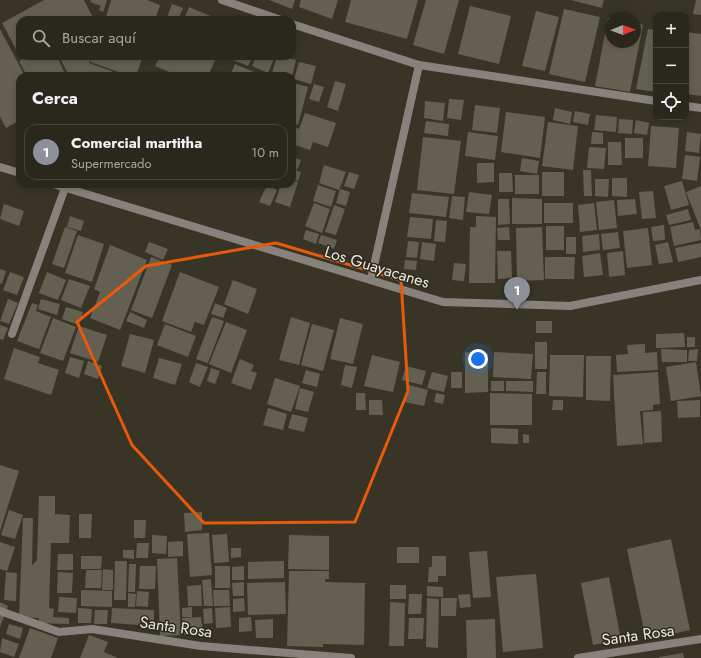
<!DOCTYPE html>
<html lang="es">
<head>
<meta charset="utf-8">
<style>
  body { margin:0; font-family:Jost,sans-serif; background:#323026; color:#f1f3f6 }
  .controls { position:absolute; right:12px; top:12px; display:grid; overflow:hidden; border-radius:8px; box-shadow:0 2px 6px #0003 }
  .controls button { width:36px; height:36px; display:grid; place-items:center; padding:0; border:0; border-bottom:1px solid #46443b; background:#2a281d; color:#f1f3f6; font:20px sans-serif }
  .compass { position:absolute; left:605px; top:12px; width:36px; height:36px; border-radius:50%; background:#2a281d; box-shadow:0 2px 6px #0003; rotate:89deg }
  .you { position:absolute; left:478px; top:359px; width:14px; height:14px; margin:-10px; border:3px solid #fff; border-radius:50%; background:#1a73e8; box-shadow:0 0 0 6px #1a73e833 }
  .badge { display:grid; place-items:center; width:26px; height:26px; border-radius:50%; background:#8c9099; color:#fff; font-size:13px; font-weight:700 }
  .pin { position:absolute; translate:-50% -33px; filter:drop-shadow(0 1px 2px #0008) }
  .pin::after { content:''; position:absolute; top:21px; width:14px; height:12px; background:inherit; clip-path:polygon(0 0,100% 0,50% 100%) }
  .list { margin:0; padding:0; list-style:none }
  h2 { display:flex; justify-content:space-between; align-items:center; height:52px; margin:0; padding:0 16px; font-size:17px }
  h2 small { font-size:13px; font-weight:400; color:#a5a6a4 }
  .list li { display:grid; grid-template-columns:26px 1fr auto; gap:12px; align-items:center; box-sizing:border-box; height:56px; margin:0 8px 8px; padding:0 8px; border:1px solid #46443b; border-radius:12px }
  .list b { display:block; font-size:15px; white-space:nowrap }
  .list p { margin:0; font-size:13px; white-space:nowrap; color:#a5a6a4 }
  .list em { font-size:13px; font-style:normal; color:#a5a6a4 }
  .icon { flex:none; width:22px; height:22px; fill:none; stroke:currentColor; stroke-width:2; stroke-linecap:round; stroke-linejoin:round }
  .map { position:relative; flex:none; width:701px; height:658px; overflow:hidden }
  .search { position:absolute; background:#2a281d; box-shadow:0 2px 6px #0003; left:16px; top:16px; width:280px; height:44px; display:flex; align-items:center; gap:10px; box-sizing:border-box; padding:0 14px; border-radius:12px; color:#a5a6a4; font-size:15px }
  .panel { position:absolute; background:#2a281d; box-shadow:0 2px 6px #0003; left:16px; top:72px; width:280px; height:116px; border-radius:12px }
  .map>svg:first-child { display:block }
</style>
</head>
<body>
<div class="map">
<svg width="701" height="658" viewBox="0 0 701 658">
  <rect width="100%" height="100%" fill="#383527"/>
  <path fill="#636051" d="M44,0h40l8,16 -8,4h-64l-1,35 -17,-32z
    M91,0h16l-4,12 -4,-2 2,-4 -11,-4z
    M111,0h36l13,5 -5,15h-50z
    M269,0h26l-3,9z
    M301,0h37l-6,19 -33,-12z
    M351,0h67l-11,39 -62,-17z
    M426,0h33l-15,54 -31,-9z
    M571,0h33l-2,8z
    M696,0h5v15l-8,-1z
    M172,4l11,4 -5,12h-12z
    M470,6l41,10 -12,48 -41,-10z
    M189,7l24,10 -1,3h-28z
    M564,9l36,8 -15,65 -36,-8z
    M536,11l23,6 -14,54 -23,-5z
    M608,18l3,1v23h24v-19l8,2 -13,67 -35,-6z
    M0,29l25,47h-5v44l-14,8 -6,-11z
    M648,29l8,1v62l-20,-3z
    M686,32l15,2v62l-15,-2z
    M29,56h28l8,18 -4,2h-34l-8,-15z
    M59,56h32l-2,7 23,8 2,5h-45z
    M92,56h51l-7,20h-6l-40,-14z
    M160,56h57l-9,20h-29l-24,-10z
    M232,56h21l-5,10 -17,-7z
    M256,56h19l-7,17 -16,-7z
    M277,56l19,4 -4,16 -20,-3z
    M299,62l17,4 -5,18 -17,-5z
    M235,64l29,12h-34z
    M335,81l11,3 -8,27 -11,-4z
    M292,83l16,4 -10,38 -6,-2z
    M314,84l10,3 -5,15 -10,-3z
    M449,99l15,1 -3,20 -14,-2z
    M425,101l20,2 -2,18 -19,-3z
    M475,105l25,3 -3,25 -25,-3z
    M555,108l17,4 -2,12 -17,-4z
    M575,111l15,3 -2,11 -15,-3z
    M506,112l39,5 -5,41 -39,-6z
    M305,113l31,10 -8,24 -15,-5 -3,8 -18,-6v-18l7,3z
    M596,115l21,2 -1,15 -22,-2z
    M619,119l14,1 -1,14 -14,-1z
    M636,120l13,3 -2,12 -13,-2z
    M426,121l23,3 -1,12 -24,-3z
    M548,122l30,4 -5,44 -31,-4z
    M651,126l28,2 -3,40 -28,-2z
    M468,132l30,4 -3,24 -30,-4z
    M592,132l11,1v11h-12z
    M687,132l14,2 -2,19 -14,-2z
    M423,137l38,4 -7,53 -37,-4z
    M625,138h18v20h-18z
    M608,142h13l1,23h-14z
    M589,147l17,1 -2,21 -17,-1z
    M685,155l15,2 -3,24 -15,-2z
    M292,157l9,3 -4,10 -5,-2z
    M522,158l17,3 -2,13 -17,-3z
    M477,163h17v19l-17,1z
    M324,165l22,7 -7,18 -20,-7z
    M292,169l9,3 -3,9 -6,-2z
    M583,170h8l1,26h-8z
    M349,172l10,3 -5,14 -10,-3z
    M542,172h22v24h-22z
    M499,173h13l1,19h-14z
    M515,175h24v19h-24z
    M612,178h15v19l-15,-1z
    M595,179h14l-1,18 -13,-1z
    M292,180l6,2 -8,25 -15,-5 6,-18h11z
    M682,181l7,24 -18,5 -7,-24z
    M267,185l10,5 -7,16 -11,-4z
    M318,185l18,6 -5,16 -18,-6z
    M701,186v44l-15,-38z
    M340,189l10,3 -4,14 -10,-3z
    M653,191l3,27 -14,1 -3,-27z
    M469,192l23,3 -3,19 -23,-2z
    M412,193l37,4 -3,20 -37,-4z
    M452,196l13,1 -2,23 -14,-2z
    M512,198l30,1v25h-30z
    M498,199h11l1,25 -12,1z
    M635,199l2,15 -19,2 -1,-16z
    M614,200l3,28 -18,2 -3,-28z
    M314,203l16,6 -8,24 -17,-7z
    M544,203h29v20h-29z
    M594,203l3,27 -17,2 -2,-27z
    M4,204l20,7 -5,15 -19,-7z
    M334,205l11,4 -9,26 -11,-3z
    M688,209l3,11 -22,5 -3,-10z
    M70,216l14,5 -3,10 -14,-4z
    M476,216l20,1 -1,66h-26l1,-56h6z
    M410,217l23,2 -2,20 -24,-2z
    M436,220l11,1 -2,21 -11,-1z
    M693,222l2,8 5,-1 1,11 -27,6 -4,-19z
    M664,225l1,15 -12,1 -2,-14z
    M546,226h18v24h-18z
    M65,227l12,4 -13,37 -12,-4z
    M509,227l1,13h-12l-1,-12z
    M542,227l2,53 -27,1 -1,-53z
    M648,228l4,37 -25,3 -4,-37z
    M306,230l13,4 -3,10 -13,-5z
    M618,232l2,16 -17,2 -2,-16z
    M599,234l1,16 -17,2 -1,-16z
    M78,235l26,9 -12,38 -27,-9z
    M321,235l16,5 -3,9 -16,-6z
    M566,237h10v17h-10z
    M408,241l11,1 -2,16 -11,-1z
    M149,242l19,7 -5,11 -18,-8z
    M422,242l14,2 -2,17 -14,-2z
    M668,242l5,20 -14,2 -4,-19z
    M701,243v14l-23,5 -3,-14z
    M110,245l37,15 -27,70 -30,-12 10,-26 -6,-3z
    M497,251h14l1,27 -14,1z
    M623,251l2,24 -16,2 -2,-24z
    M600,253l3,22 -19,2 -2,-21z
    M151,257l21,8 -20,53 -21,-8z
    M545,257h30l-1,22h-29z
    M405,260l12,1 -1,9 -12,-1z
    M454,263l12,1 -2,17 -12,-1z
    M0,269l6,2 -4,13 -2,-1z
    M10,272l14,5 -7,18 -14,-5z
    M47,272l19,8 -8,20 -19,-7z
    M180,272l39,15 -15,38 -9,-3 -4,10 -29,-11z
    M69,279l21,7 -9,22 -20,-8z
    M233,280l24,9 -9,25 -24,-10z
    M8,299l10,4 -9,21 -9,-3z
    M41,299l19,5 -3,11 -19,-6z
    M32,303l6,2 -2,6 15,6 -12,32 -22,-8z
    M215,303l12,5 -4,10 -12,-4z
    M66,307l17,5 -4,13 -17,-6z
    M130,312l17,8 -3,8 -18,-7z
    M212,317l12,4 -16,42 -12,-4z
    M291,317l19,6 -11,42 -20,-5z
    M53,318l23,9 -13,34 -23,-8z
    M340,318l23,6 -10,40 -23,-5z
    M536,321h16v12h-16z
    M226,322l21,8 -16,43 -22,-9z
    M165,324l31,12 -8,21 -31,-12z
    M312,324l22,6 -11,41 -22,-6z
    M0,325l8,3 -5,12 -3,-1z
    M79,326l28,9 -9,27 -28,-9z
    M684,333l1,14 -29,1v-14z
    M130,334l24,6 -9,33 -24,-7z
    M687,337h8v10h-8z
    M535,342h12v27h-12z
    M645,344v9l12,-1 1,18 -41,2 -1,-17 12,-1 -1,-9z
    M14,348l26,9 -2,6 21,7 -8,25 -47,-16z
    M661,349l26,1v12h-25z
    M698,349l-1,12h-9l1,-11z
    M465,352l23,1v39l-23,1z
    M494,352l39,2 -2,25 -38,-2z
    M372,355l28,7 -7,30 -29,-6z
    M550,355h34l-1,42 -34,-1z
    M586,356h25l-1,45 -24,-1z
    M70,357l14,4 -5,17 -14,-5z
    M159,358l23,6 -7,21 -22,-7z
    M240,359l14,6 -3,6 6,2 -6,17 -20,-7z
    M88,361l14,5 -4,13 -14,-5z
    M696,362l5,34 -30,5 -5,-34z
    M196,363l12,4 -8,20 -11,-5z
    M345,365l12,2 -5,21 -11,-3z
    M406,366l20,5 -4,14 -20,-5z
    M211,368l9,3 -5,13 -8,-3z
    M306,370l14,4 -3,13 -15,-4z
    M432,372l16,4 -4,16 -17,-4z
    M451,372h11v16h-11z
    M537,372h9v22h-10z
    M658,372l2,32 -7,1v5l-13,1 3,33 -26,2 -4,-71z
    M275,378l25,8 -9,26 -24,-8z
    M491,381h13v10h-13z
    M506,381h27v11l-27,-1z
    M409,385l19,5 -4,16 -19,-4z
    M300,388l14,4 -6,20 -13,-3z
    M356,393h9l1,17h-10z
    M436,393l9,2 -2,9 -9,-2z
    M490,393l42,1v31h-42z
    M369,400h13l1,15h-14z
    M553,400h10v10h-11z
    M700,400v17l-22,1 -1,-17z
    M268,408l19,6 -4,16 -20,-5z
    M661,411l1,31 -18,1 -1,-31z
    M292,414l16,4 -4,14 -16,-4z
    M491,428l27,1v15l-27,-1z
    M523,434l6,1v8h-6z
    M0,465l19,6 -19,60z
    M39,496h16v18l15,1 -1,28h-18l-2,65 5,1 -1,8 16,1v6l-30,-1v-5l-20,-1 4,-99h10l-1,47 5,-5z
    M9,510l14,5 -8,24 -14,-4z
    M202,512v18l-17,2 -1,-19z
    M79,514h13l-1,24h-12z
    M134,520h12l-1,18h-11z
    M209,533l3,42 -22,2 -3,-43z
    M227,534l2,28 -15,1 -2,-28z
    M152,535l15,1 -1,18 -14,-1z
    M289,535l40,1v34l-41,-1z
    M671,539l19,91 -44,10 -19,-91z
    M183,541v15l-15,1v-15z
    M0,542l15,5 -8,24 -7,-2z
    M137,543h12l-1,15h-12z
    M397,547h22v16h-22z
    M231,548h10v9l-10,1z
    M123,550h11v9l-11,-1z
    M487,551l4,46 -18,1 -4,-46z
    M58,554h15v16h-16z
    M81,556h21l-1,13h-20z
    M432,556h14v20h-8v6h-10l1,-15h3z
    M177,558l4,77 -21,1 -3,-77z
    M115,561h12l-1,39h-12z
    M284,561v17l-36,1v-17z
    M129,564h7l-1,28h-7z
    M140,566h16l-1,23h-16z
    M215,566h15v22h-15z
    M244,566v14h-12v-13z
    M103,569l10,1v20h-11z
    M86,570h16l-1,18h-16z
    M289,571h40v8h-4v3l40,1 -1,62 -41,-1v3l-36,-1z
    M6,572l11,1 -1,28 -12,-1z
    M58,572l15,1 -1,20h-15z
    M536,574l7,74 -40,4 -7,-75z
    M609,577l12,63 -28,5 -12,-62z
    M211,579l2,27h-9l-2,-26z
    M244,582v14h-11l-1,-13z
    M285,582l1,32 -38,1 -1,-32z
    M201,585l1,21h-14l-1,-20z
    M390,585h16v14h-16z
    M427,586l16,1v10l-16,-1z
    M81,590l31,1v16l-31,-1z
    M213,590h16l1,16h-16z
    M137,591l12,1 -1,15 -12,-1z
    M128,593l8,1 -1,13h-7z
    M409,594h13l-1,20h-13z
    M470,594l1,13 -11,1 -2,-13z
    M59,597l18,1 -1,15 -18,-1z
    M244,598l1,13 -12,1v-13z
    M427,598l12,1 -1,49 -12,-1z
    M441,598h16l-1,18h-15z
    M0,602l8,4 -8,21z
    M390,602l15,1 -1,43h-15z
    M192,607v10h-10v-9z
    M230,607l1,20 -15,1 -1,-20z
    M78,608l14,1 -1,14h-13z
    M112,608l42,2v16l-43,-3z
    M212,608l1,15 -9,1 -1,-15z
    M95,610h13l-1,14h-13z
    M201,617l2,16 -19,2 -2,-17z
    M251,617l1,14 -13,1v-14z
    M409,618h15l-1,21h-15z
    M273,619v19h-17l-1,-18z
    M495,619l1,39h-29l-1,-38z
    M9,624l14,4 -3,11 -14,-5z
    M30,628l28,10 -7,20h-32z
    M89,635l19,7 -4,10 14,6h-38z
    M2,638l17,6 -5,13 -14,-5z
    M683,653l1,5h-25v-1z"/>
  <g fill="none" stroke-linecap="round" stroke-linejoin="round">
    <path stroke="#88827d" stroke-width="8" d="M222,0l59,20
      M292,24l127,41 237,36
      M686,106l15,2
      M0,167l20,6
      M53,184l390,118 127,4 131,-26
      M371,279l48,-214
      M12,334l53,-146
      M0,611l59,21 33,-3 109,17 150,12
      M578,658l123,-19"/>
  </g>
  <path fill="none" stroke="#e8590c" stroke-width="3" stroke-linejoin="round" d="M276,243l125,37 7,111 -53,131 -151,1 -72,-78 -55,-123 69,-56z"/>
  <g text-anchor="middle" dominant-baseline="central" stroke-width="3" stroke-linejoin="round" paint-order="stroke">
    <g font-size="16" fill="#ebe9e0" stroke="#2e2b1e">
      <text transform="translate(377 267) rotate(17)">Los Guayacanes</text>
      <text transform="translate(176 627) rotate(8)">Santa Rosa</text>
      <text transform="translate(638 635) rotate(-8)">Santa Rosa</text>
    </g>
  </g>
</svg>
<div class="controls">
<button>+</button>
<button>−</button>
<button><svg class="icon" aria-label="locate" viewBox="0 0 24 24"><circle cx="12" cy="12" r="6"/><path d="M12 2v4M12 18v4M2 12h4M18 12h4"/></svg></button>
</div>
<svg class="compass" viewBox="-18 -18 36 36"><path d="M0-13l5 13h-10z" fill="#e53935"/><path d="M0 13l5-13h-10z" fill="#a5a6a4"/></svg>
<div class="you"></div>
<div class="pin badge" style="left:517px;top:310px">1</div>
<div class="search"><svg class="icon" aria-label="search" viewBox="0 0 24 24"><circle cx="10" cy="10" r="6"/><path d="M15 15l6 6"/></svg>Buscar aquí</div>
<section class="panel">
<h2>Cerca<small></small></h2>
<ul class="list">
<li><span class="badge">1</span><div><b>Comercial martitha</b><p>Supermercado</p></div><em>10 m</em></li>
</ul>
</section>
</div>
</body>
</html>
